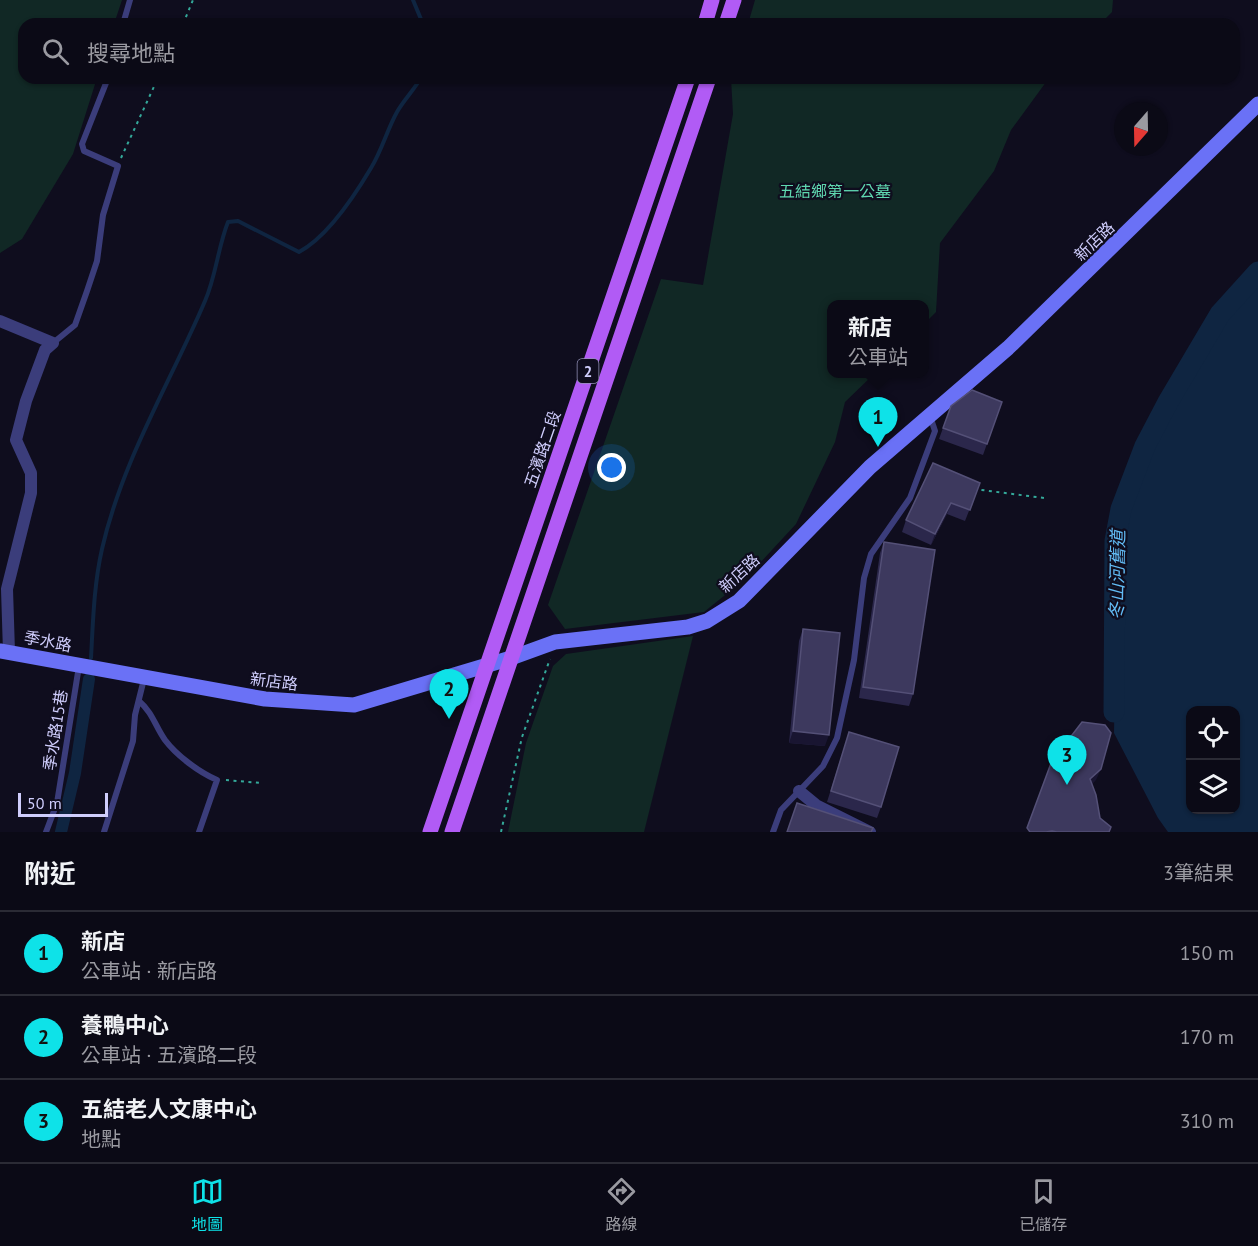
<!DOCTYPE html>
<html lang="zh-TW">
<head>
<meta charset="utf-8">
<style>
  body { margin:0; font-family:"PT Sans","Noto Sans TC",sans-serif; background:#14131f; color:#f1f3f6 }
  .controls { position:absolute; right:18px; bottom:18px; display:grid; overflow:hidden; border-radius:12px; box-shadow:0 2px 4px #0004 }
  .controls button { width:54px; height:54px; display:grid; place-items:center; padding:0; border:0; border-bottom:2px solid #2b2b35; background:#0b0a16; color:#f1f3f6; font:30px sans-serif }
  .compass { position:absolute; left:1114px; top:102px; width:54px; height:54px; border-radius:50%; background:#0b0a16; box-shadow:0 2px 4px #0004; rotate:200deg }
  .scale { position:absolute; left:18px; bottom:15px; width:90px; box-sizing:border-box; padding-left:6px; border:3px solid #cfcdfc; border-top:0; font-size:16px; line-height:21px; white-space:nowrap; color:#cfcdfc; -webkit-text-stroke:4px #0f0d1e; paint-order:stroke }
  .you { position:absolute; left:612px; top:468px; width:21px; height:21px; margin:-15px; border:4px solid #fff; border-radius:50%; background:#1a73e8; box-shadow:0 0 0 9px #1a73e833 }
  .badge { display:grid; place-items:center; width:39px; height:39px; border-radius:50%; background:#0ee2e8; color:#111; font-size:20px; font-weight:700 }
  .pin { position:absolute; translate:-50% -50px; filter:drop-shadow(0 2px 3px #0008) }
  .pin::after { content:''; position:absolute; top:32px; width:21px; height:18px; background:inherit; clip-path:polygon(0 0,100% 0,50% 100%) }
  .popup { position:absolute; left:827px; top:300px; width:102px; height:78px; box-sizing:border-box; display:grid; place-content:center; border-radius:12px; background:#0b0a16; filter:drop-shadow(0 2px 4px #0005); font-size:20px; white-space:nowrap; color:#9a9aa1 }
  .popup b { font-size:22px; color:#f1f3f6 }
  .popup::after { content:''; position:absolute; left:50%; top:100%; margin-left:-12px; border:12px solid transparent; border-top-color:#0b0a16 }
  .list { margin:0; padding:0; list-style:none }
  h2 { display:flex; justify-content:space-between; align-items:center; height:78px; margin:0; padding:0 24px; font-size:26px }
  h2 small { font-size:20px; font-weight:400; color:#9a9aa1 }
  .list li { display:grid; grid-template-columns:39px 1fr auto; gap:18px; align-items:center; box-sizing:border-box; height:84px; padding:0 24px; border-top:2px solid #2b2b35 }
  .list b { display:block; font-size:22px; white-space:nowrap }
  .list p { margin:0; font-size:20px; white-space:nowrap; color:#9a9aa1 }
  .list em { font-size:20px; font-style:normal; color:#9a9aa1 }
  .icon { flex:none; width:33px; height:33px; fill:none; stroke:currentColor; stroke-width:2; stroke-linecap:round; stroke-linejoin:round }
  .map { position:relative; flex:none; width:1258px; height:832px; overflow:hidden }
  .search { position:absolute; background:#0b0a16; box-shadow:0 2px 4px #0004; left:18px; right:18px; top:18px; height:66px; display:flex; align-items:center; gap:15px; box-sizing:border-box; padding:0 21px; border-radius:18px; color:#9a9aa1; font-size:22px }
  .sheet { height:330px; background:#0b0a16 }
  nav { display:flex; justify-content:space-around; align-items:center; box-sizing:border-box; height:84px; border-top:2px solid #2b2b35; background:#0b0a16; font-size:16px; color:#9a9aa1 }
  nav a { display:grid; justify-items:center; gap:3px }
  nav .on { color:#0ee2e8 }
  .map>svg:first-child { display:block }
</style>
</head>
<body>
<div class="map">
<svg width="1258" height="832" viewBox="0 0 1258 832">
  <rect width="100%" height="100%" fill="#0f0d1e"/>
  <path fill="#112825" d="M0,0h122l-8,24h-90v54h73l-24,76 -51,85 -22,14z
    M755,0h358l-1,12 -12,12h-352z
    M731,78h318l-38,52 -17,41 -54,72 -4,69 -11,11 -1,-19h-92v70h42l-29,28 -10,40 -39,82 -51,55 -41,33 -139,17 -17,-24 113,-326 42,6 30,-171z
    M693,636l-49,196h-136l18,-89 27,-77 13,-12z"/>
  <path fill="#0f2541" fill-rule="evenodd" d="M1258,272v560h-90l-10,-14 -44,-85 3,-207 28,-80 23,-44 55,-92zM1190,710h46v100h-46z"/>
  <g fill="none" stroke-linecap="round" stroke-linejoin="round">
    <path stroke="#0f2541" stroke-width="4" d="M413,0l10,24
      M91,658c2,-37 3,-74 11,-109 20,-88 68,-166 103,-248 11,-25 13,-54 23,-79l10,-1 61,31c28,-15 56,-57 72,-84 11,-18 16,-38 26,-56 6,-11 16,-21 24,-34"/>
    <path stroke="#0f2541" stroke-width="12" d="M61,832l14,-59 14,-94"/>
    <path stroke="#0f2541" stroke-width="21" d="M1114,712l1,-171 6,-32 24,-63 23,-44 52,-88 38,-42"/>
    <path stroke="#34a99a" stroke-width="2" stroke-dasharray="3 4.5" stroke-linecap="butt" d="M183,24l10,-24
      M121,158l37,-80
      M974,489l70,9
      M226,780l35,3
      M501,832l21,-95 28,-78"/>
    <path stroke="#3b3d7b" stroke-width="6" d="M123,24l7,-24
      M53,343l22,-18 12,-34 10,-30 6,-46 15,-49 -34,-15 -2,-7 26,-66
      M139,701c14,12 16,25 26,39 12,16 34,32 52,40l-18,52
      M46,832l11,-29 22,-137
      M104,832l29,-91 2,-26 9,-36
      M773,832l8,-22 42,-44 14,-28 17,-78 10,-82 7,-24 39,-56 25,-67 -5,-15"/>
    <path stroke="#3b3d7b" stroke-width="12" d="M0,321l53,22 -8,7 -19,51 -10,39 15,33v20l-24,96 2,63
      M799,791l17,14 54,27"/>
    <path stroke="#6a71f6" stroke-width="15" d="M0,651l265,48 89,6 157,-47 44,-16 133,-15 19,-6 32,-20 131,-134 138,-119 250,-244"/>
    <path stroke="#b15bf5" stroke-width="15" d="M705,24l7,-24
      M726,24l8,-24
      M430,832l258,-754
      M452,832l257,-754"/>
  </g>
  <path fill="#2b274b" d="M1002,402l-19,53 -44,-16 12,-33z
    M980,483l-15,38 -18,-7 -16,31 -29,-13 4,-12z
    M884,542l29,152 -4,12 -50,-8 21,-145z
    M803,629l22,117 -36,-3 10,-102z
    M849,732l32,75 -4,11 -50,-16z"/>
  <path fill="#191531" d="M951,503l-4,11 -16,31 4,-11z
    M793,731l36,4 -4,11 -36,-3z
    M1101,769l-5,11 -10,11 4,-12z"/>
  <path fill="#3d395e" stroke="#545077" stroke-width="1.5" d="M972,390l30,12 -15,42 -44,-16 8,-22z
    M933,463l47,20 -10,27 -19,-7 -16,31 -29,-14z
    M884,542l51,8 -22,144 -50,-7z
    M803,629l37,4 -11,102 -36,-4z
    M1082,722l23,3 6,8 -10,36 -11,10 6,16 4,23 11,9 -2,5h-52l-5,-1 -6,1h-16l-3,-4 30,-81 12,-8z
    M849,732l50,15 -18,60 -50,-16z
    M797,803l76,25 -2,4h-84z"/>
  <g text-anchor="middle" dominant-baseline="central" stroke-width="4.5" stroke-linejoin="round" paint-order="stroke">
    <rect fill="#0f0d1e" stroke="#9593b9" stroke-width="1.5" x="577.5" y="359" width="21" height="24" rx="4.5"/>
    <g font-size="15" font-weight="bold" fill="#cfcdfc">
      <text x="588" y="371">2</text>
    </g>
    <g font-size="16" fill="#5fd7b0" stroke="#0f0d1e">
      <text x="835" y="191">五結鄉第一公墓</text>
    </g>
    <g font-size="16" fill="#cfcdfc" stroke="#0f0d1e">
      <text transform="translate(1094 241) rotate(-44)">新店路</text>
      <text transform="translate(542 449) rotate(-71)">五濱路二段</text>
      <text transform="translate(739 573) rotate(-43)">新店路</text>
      <text transform="translate(48 641) rotate(11)">季水路</text>
      <text transform="translate(274 681) rotate(7)">新店路</text>
      <text transform="translate(55 730) rotate(-81)">季水路15巷</text>
    </g>
    <g font-size="18" font-style="italic" fill="#62bcf6" stroke="#0f0d1e">
      <text transform="translate(1117 575) rotate(-89)">冬山河舊道</text>
    </g>
  </g>
</svg>
<div class="controls">
<button><svg class="icon" aria-label="locate" viewBox="0 0 24 24"><circle cx="12" cy="12" r="6"/><path d="M12 2v4M12 18v4M2 12h4M18 12h4"/></svg></button>
<button><svg class="icon" aria-label="layers" viewBox="0 0 24 24"><path d="M12 4l9 5-9 5-9-5zM3 14l9 5 9-5"/></svg></button>
</div>
<svg class="compass" viewBox="-18 -18 36 36"><path d="M0-13l5 13h-10z" fill="#e53935"/><path d="M0 13l5-13h-10z" fill="#9a9aa1"/></svg>
<div class="scale">50 m</div>
<div class="you"></div>
<div class="pin badge" style="left:878px;top:447px">1</div>
<div class="popup"><b>新店</b>公車站</div>
<div class="pin badge" style="left:449px;top:719px">2</div>
<div class="pin badge" style="left:1067px;top:785px">3</div>
<div class="search"><svg class="icon" aria-label="search" viewBox="0 0 24 24"><circle cx="10" cy="10" r="6"/><path d="M15 15l6 6"/></svg>搜尋地點</div>
</div>
<section class="sheet">
<h2>附近<small>3筆結果</small></h2>
<ul class="list">
<li><span class="badge">1</span><div><b>新店</b><p>公車站 · 新店路</p></div><em>150 m</em></li>
<li><span class="badge">2</span><div><b>養鴨中心</b><p>公車站 · 五濱路二段</p></div><em>170 m</em></li>
<li><span class="badge">3</span><div><b>五結老人文康中心</b><p>地點</p></div><em>310 m</em></li>
</ul>
</section>
<nav>
<a class="on"><svg class="icon" aria-label="map" viewBox="0 0 24 24"><path d="M3 6l6-2 6 2 6-2v14l-6 2-6-2-6 2zM9 4v14M15 6v14"/></svg>地圖</a>
<a><svg class="icon" aria-label="directions" viewBox="0 0 24 24"><path d="M12 3l9 9-9 9-9-9zM9 14v-3h6M13 9l2 2-2 2"/></svg>路線</a>
<a><svg class="icon" aria-label="saved" viewBox="0 0 24 24"><path d="M7 4h10v16l-5-4-5 4z"/></svg>已儲存</a>
</nav>
</body>
</html>
